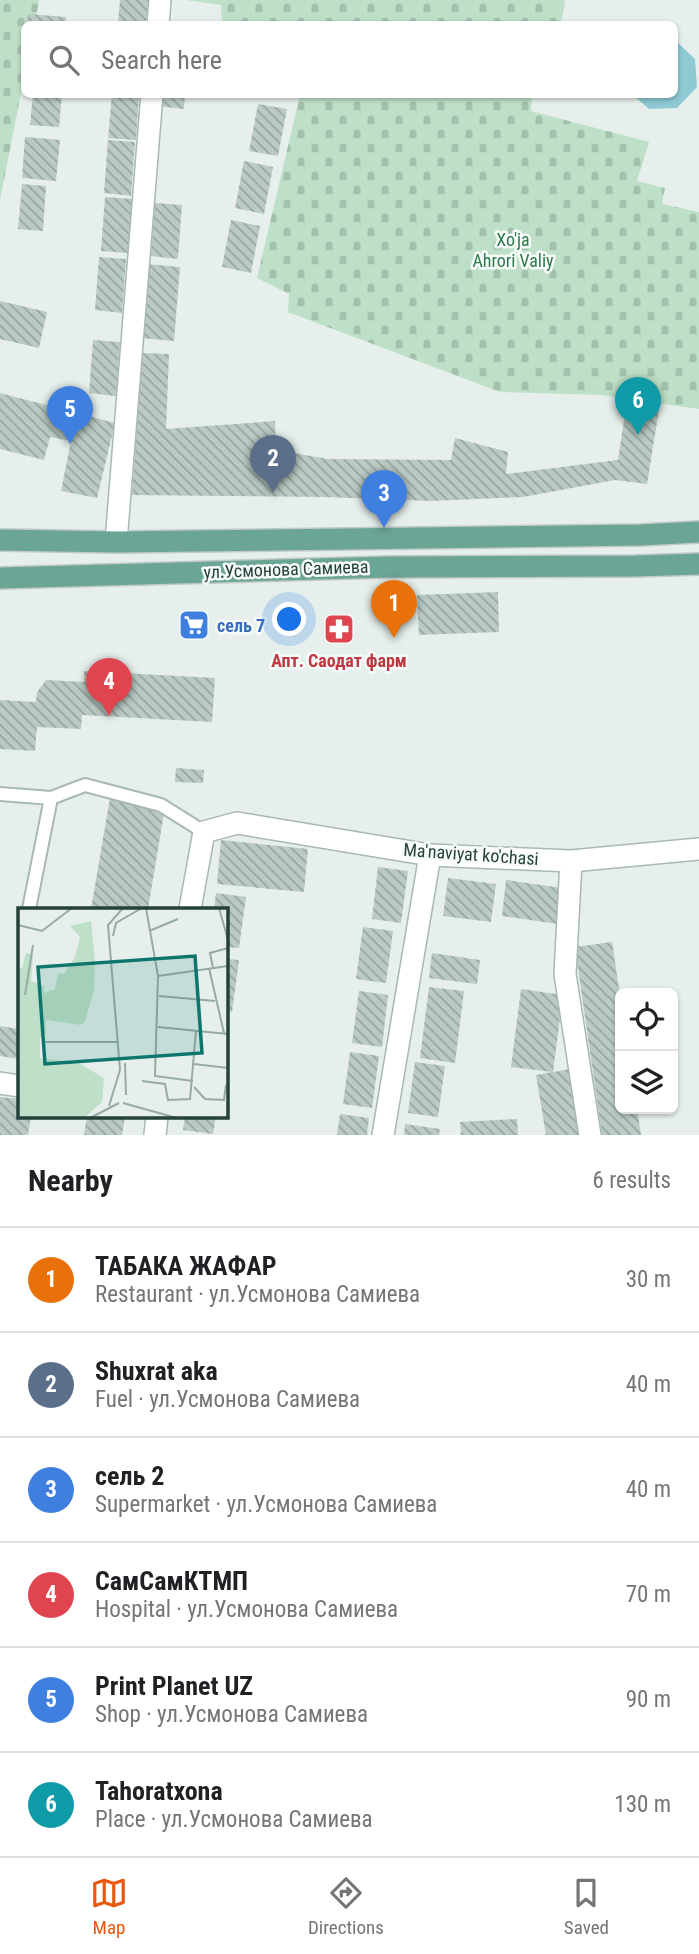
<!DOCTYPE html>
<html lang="en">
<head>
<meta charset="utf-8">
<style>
  body { margin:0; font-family:"Roboto Condensed",sans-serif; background:#f6f6f6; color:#202124 }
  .controls { position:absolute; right:21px; bottom:21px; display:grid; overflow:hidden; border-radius:10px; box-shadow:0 2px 5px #0004 }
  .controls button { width:63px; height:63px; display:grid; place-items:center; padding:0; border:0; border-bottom:2px solid #e0e0e0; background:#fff; color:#202124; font:35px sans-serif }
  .you { position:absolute; left:290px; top:620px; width:24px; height:24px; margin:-18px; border:5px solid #fff; border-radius:50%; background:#1a73e8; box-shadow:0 0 0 10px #1a73e833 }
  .badge { display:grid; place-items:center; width:46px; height:46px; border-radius:50%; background:#ea580c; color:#fff; font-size:23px; font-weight:700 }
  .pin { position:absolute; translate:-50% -58px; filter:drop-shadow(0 2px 4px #0008) }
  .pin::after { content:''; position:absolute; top:37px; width:24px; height:21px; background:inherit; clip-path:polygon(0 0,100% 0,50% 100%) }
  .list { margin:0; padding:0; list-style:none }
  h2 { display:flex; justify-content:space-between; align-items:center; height:91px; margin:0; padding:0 28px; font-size:30px }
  h2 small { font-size:23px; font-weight:400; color:#757577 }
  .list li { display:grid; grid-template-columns:46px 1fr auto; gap:21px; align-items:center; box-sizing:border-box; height:105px; padding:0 28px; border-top:2px solid #e0e0e0 }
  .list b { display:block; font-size:26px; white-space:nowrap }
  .list p { margin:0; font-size:23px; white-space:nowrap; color:#757577 }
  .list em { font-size:23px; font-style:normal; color:#757577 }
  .icon { flex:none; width:38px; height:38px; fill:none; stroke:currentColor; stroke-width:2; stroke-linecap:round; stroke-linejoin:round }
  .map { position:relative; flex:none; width:699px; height:1135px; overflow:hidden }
  .search { position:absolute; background:#fff; box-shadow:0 2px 5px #0004; left:21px; right:21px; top:21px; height:77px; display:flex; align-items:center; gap:18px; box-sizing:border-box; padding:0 24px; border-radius:10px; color:#757577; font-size:26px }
  .sheet { height:721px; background:#fff }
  nav { display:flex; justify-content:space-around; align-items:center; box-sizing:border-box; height:98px; border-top:2px solid #e0e0e0; background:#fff; font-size:19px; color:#757577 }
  nav a { display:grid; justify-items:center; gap:4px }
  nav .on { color:#ea580c }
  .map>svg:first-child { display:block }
</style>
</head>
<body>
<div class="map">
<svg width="699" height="1135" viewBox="0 0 699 1135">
  <defs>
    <pattern id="cemetery-stones" width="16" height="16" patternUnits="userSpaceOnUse" patternTransform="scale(1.75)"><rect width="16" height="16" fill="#bfe0c8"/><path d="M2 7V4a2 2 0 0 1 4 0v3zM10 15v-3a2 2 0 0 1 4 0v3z" fill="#a4c1ad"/></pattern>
    <pattern id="building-back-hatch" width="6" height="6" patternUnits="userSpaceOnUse" patternTransform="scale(1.75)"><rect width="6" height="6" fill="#bbcac4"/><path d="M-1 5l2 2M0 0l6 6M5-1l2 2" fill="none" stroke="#98a6a0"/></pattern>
  </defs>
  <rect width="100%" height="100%" fill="#e6efeb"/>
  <path fill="url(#cemetery-stones)" d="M0,0h39l-4,24h-11v54l-24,122z
    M186,0h379l-4,24h-307l-32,-2 -1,-17z
    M300,95h232l-1,16 118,31 -12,39 28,7 -3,16 37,8v197l-97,-14 -102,-3 -212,-80 1,-18 -32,-16z"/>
  <path fill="#8ec9d4" d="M675,40l20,19 2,28 -20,21 -28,1 -16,-14 41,-1z"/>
  <path fill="url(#building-back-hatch)" d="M120,0h28l-2,24 -28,-2z
    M28,14l38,3 -1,7h-38z
    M33,94h29l-3,33 -29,-2z
    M112,94h27l-3,46 -28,-2z
    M157,94h28l-1,15 -28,-3z
    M258,104l29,5 -9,47 -29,-5z
    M25,137l35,3 -4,41 -34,-3z
    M108,140l27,2 -4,54 -27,-3z
    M244,161l29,6 -9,47 -29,-6z
    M22,184l24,2 -3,45 -25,-2z
    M105,197l28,2 -5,54 -27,-2z
    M155,203l27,2 -4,54 -27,-3z
    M231,220l29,6 -9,47 -29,-6z
    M99,257l27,2 -4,54 -27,-3z
    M147,264l33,3 -6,74 -33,-3z
    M0,301l47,11 -8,36 -39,-9z
    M93,340l27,2 -4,54 -27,-3z
    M142,353l27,1 -3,75 109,-8 1,29 52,9 123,1 4,-22 53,14 -2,22 112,-14 8,-53 33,3 -12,74 -32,-4 -92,17 -92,4 -108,-4 -191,-2z
    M0,393l115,30 -18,75 -36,-7 10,-50 -21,-4 -6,23 -44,-11z
    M498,592l1,40 -80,3 -2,-40z
    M84,671l131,7 -3,44 -130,-7 -1,14 -44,-2 -2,24 -35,-2v-49l36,2 1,-10 9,-12 38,2z
    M176,768l28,2 -1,13 -28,-1z
    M111,792l55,9 -18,108h-57z
    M221,840l87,9 -4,43 -87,-8z
    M378,867l30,4 -7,52 -29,-4z
    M448,878l48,6 -5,38 -48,-6z
    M506,880l56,8 -5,36 -55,-8z
    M216,893l30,4 -7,51 -13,-1v-38h-12z
    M363,927l30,4 -7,52 -30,-4z
    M612,942l8,53v114h17l4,26h-39l-27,-188z
    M432,953l48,7 -3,24 -48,-6z
    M226,959l13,1 -7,52 -6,-1z
    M429,987l35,4 -9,72 -35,-5z
    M521,989l42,6 -10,77 18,-3 11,66h-36l-10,-60 16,-3 -41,-5z
    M359,991l29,4 -6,52 -30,-4z
    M0,1026l19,3v30l-19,-3z
    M350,1052l29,4 -7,52 -29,-4z
    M415,1062l30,4 -7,51 -30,-4z
    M0,1097l19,2v17h12l-3,19h-28z
    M340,1114l29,4 -2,17h-30z
    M87,1116h38l-3,19h-38z
    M185,1116h31l-3,18 -30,-4z
    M517,1119l1,16h-57l-1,-13z
    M405,1124l35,5 -1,6h-35z"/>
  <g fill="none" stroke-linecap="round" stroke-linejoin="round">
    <g stroke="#a8b8b2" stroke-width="16">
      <path id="lane" d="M0,794l51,4 34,-13 76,20 43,27
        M29,909l22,-111"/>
    </g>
    <g stroke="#a8b8b2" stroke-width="24">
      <path id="street" d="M158,24l2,-24
        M116,542l36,-448
        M571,861l-6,113 25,161
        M190,909l14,-77 33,-9 193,32 141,6 128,-12
        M0,1083l19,3
        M155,1135l2,-19
        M383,1135l47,-280"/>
    </g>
    <g stroke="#c2cac8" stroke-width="24">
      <path id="primary" d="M0,540l116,2 524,-7 59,-3
        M0,578l388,-11 247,-1 64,-2"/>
    </g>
    <use href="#lane" stroke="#fff" stroke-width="12"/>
    <use href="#street" stroke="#fff" stroke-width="21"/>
    <use href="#primary" stroke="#6aa596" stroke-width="21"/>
  </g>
  <defs>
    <g id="supermarket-square" transform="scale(1.575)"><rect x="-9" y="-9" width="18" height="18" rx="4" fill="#3f7fe0" stroke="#f7fbf9"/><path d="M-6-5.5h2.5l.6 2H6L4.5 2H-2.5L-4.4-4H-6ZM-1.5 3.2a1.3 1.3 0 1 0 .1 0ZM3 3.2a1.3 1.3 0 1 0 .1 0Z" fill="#fff"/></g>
    <g id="pharmacy-square" transform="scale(1.575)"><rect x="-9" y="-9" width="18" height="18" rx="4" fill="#e0444e" stroke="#f7fbf9"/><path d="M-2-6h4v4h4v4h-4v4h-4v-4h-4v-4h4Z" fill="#fff"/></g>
  </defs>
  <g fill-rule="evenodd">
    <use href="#supermarket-square" x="194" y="625"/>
    <use href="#pharmacy-square" x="339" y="629"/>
  </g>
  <g text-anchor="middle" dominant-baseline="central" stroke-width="5" stroke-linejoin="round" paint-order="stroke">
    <g font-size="18" fill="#2d7a4b" stroke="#f7fbf9">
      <text x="513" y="239">Xo'ja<tspan x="513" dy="21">Ahrori Valiy</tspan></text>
    </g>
    <g font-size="18" fill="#24423a" stroke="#f7fbf9">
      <text transform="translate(286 569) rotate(-2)">ул.Усмонова Самиева</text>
      <text transform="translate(471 854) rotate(4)">Ma'naviyat ko'chasi</text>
    </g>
    <g font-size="18" font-weight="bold" fill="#366cbe" stroke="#f7fbf9" text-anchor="start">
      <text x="217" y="625">сель 7</text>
    </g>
    <g font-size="18" font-weight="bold" fill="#be3a42" stroke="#f7fbf9">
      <text x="339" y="660">Апт. Саодат фарм</text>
    </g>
  </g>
  <g transform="translate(18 908)">
    <rect width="210" height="210" fill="#e6efeb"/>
    <path d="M8,45l7,2 -2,26 13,5v7l11,-4 3,-16 6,1 11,-17 20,5 -1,29 -9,30 -4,4 -35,-5v13l-6,5v20l39,5 25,15 -2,24 -18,16h-66v-151l4,1z" fill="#bfe0c8"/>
    <path d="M73,13l4,41 -20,-5 5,-20 -10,-11z" fill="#bfe0c8"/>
    <path fill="none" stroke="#98aaa4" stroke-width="2" d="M128,0l12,68 -3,100 38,5M201,0l9,32M0,17l24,6 30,-23M131,23l29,-12M95,28l3,-13 26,-15M191,60l15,65M195,60l-3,-15 18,-5M140,68l70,-10M7,87l8,-50M141,88l56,5M140,119l70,7M25,134h76M107,155l1,32M176,156l34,4M124,173l23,3 3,16 22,-1 6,-68M176,179l11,12 19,1 2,-15M105,195l54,15M91,198l11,-36 -12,-145 15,-17M72,210l29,-15"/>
    <path fill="#0f766e" fill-opacity="0.15" stroke="#0f766e" stroke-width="3.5" d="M177,48l7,97 -157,11 -7,-97z"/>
    <rect width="210" height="210" fill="none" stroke="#24423a" stroke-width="3.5"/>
  </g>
</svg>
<div class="controls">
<button><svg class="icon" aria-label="locate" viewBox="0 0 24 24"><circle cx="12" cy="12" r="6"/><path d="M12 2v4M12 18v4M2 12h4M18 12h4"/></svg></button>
<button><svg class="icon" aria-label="layers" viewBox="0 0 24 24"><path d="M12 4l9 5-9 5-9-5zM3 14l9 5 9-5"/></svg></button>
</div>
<div class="you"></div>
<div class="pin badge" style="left:394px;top:638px;background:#e8710a">1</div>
<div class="pin badge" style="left:273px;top:493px;background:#5c6f8a">2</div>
<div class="pin badge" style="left:384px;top:528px;background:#3f7fe0">3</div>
<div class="pin badge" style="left:109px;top:716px;background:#e0444e">4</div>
<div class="pin badge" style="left:70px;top:444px;background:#3f7fe0">5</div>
<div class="pin badge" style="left:638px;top:435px;background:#0f9aa8">6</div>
<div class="search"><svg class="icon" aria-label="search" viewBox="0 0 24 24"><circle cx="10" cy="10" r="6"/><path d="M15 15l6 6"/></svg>Search here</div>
</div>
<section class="sheet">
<h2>Nearby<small>6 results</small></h2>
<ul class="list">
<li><span class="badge" style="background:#e8710a">1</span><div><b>ТАБАКА ЖАФАР</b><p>Restaurant · ул.Усмонова Самиева</p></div><em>30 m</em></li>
<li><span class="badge" style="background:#5c6f8a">2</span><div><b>Shuxrat aka</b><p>Fuel · ул.Усмонова Самиева</p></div><em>40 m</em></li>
<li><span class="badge" style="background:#3f7fe0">3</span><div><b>сель 2</b><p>Supermarket · ул.Усмонова Самиева</p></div><em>40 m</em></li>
<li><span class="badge" style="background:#e0444e">4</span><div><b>СамСамКТМП</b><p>Hospital · ул.Усмонова Самиева</p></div><em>70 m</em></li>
<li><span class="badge" style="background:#3f7fe0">5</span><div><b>Print Planet UZ</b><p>Shop · ул.Усмонова Самиева</p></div><em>90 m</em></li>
<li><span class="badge" style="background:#0f9aa8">6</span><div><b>Tahoratxona</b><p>Place · ул.Усмонова Самиева</p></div><em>130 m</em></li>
</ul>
</section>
<nav>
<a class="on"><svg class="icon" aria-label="map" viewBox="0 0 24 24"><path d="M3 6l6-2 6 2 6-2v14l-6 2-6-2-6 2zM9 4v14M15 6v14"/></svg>Map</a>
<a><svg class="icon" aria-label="directions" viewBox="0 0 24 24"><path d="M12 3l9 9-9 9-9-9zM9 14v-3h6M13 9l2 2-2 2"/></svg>Directions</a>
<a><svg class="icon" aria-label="saved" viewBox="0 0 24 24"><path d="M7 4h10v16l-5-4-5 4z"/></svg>Saved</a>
</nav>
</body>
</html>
